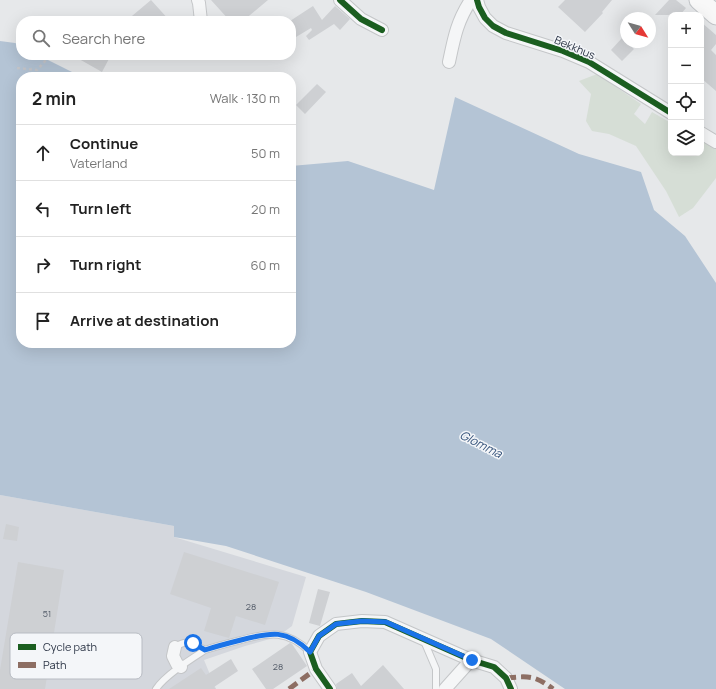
<!DOCTYPE html>
<html lang="en">
<head>
<meta charset="utf-8">
<style>
  body { margin:0; font-family:Manrope,sans-serif; background:#f6f6f6; color:#222 }
  .controls { position:absolute; right:12px; top:12px; display:grid; overflow:hidden; border-radius:8px; box-shadow:0 4px 16px #0002 }
  .controls button { width:36px; height:36px; display:grid; place-items:center; padding:0; border:0; border-bottom:1px solid #e0e0e0; background:#fff; color:#222; font:20px sans-serif }
  .compass { position:absolute; left:620px; top:12px; width:36px; height:36px; border-radius:50%; background:#fff; box-shadow:0 4px 16px #0002; rotate:127deg }
  .stop { position:absolute; width:12px; height:12px; margin:-9px; border:3px solid #1a73e8; border-radius:50%; background:#fff }
  .stop.end { background:#1a73e8; border-color:#fff; box-shadow:0 1px 4px #0008 }
  .list { margin:0; padding:0; list-style:none }
  h2 { display:flex; justify-content:space-between; align-items:center; height:52px; margin:0; padding:0 16px; font-size:17px }
  h2 small { font-size:13px; font-weight:400; color:#767676 }
  .list li { display:grid; grid-template-columns:26px 1fr auto; gap:12px; align-items:center; box-sizing:border-box; height:56px; padding:0 16px; border-top:1px solid #e0e0e0 }
  .list b { display:block; font-size:15px; white-space:nowrap }
  .list p { margin:0; font-size:13px; white-space:nowrap; color:#767676 }
  .list em { font-size:13px; font-style:normal; color:#767676 }
  .icon { flex:none; width:22px; height:22px; fill:none; stroke:currentColor; stroke-width:2; stroke-linecap:round; stroke-linejoin:round }
  .map { position:relative; flex:none; width:716px; height:689px; overflow:hidden }
  .search { position:absolute; background:#fff; box-shadow:0 4px 16px #0002; left:16px; top:16px; width:280px; height:44px; display:flex; align-items:center; gap:10px; box-sizing:border-box; padding:0 14px; border-radius:16px; color:#767676; font-size:15px }
  .panel { position:absolute; background:#fff; box-shadow:0 4px 16px #0002; left:16px; top:72px; width:280px; height:276px; border-radius:16px }
  .map>svg:first-child { display:block }
</style>
</head>
<body>
<div class="map">
<svg width="716" height="689" viewBox="0 0 716 689">
  <rect width="100%" height="100%" fill="#e6e8ea"/>
  <path fill="#d4d7dd" d="M0,495l174,31v11l132,40 -14,49 -15,11 -32,9 -41,14 12,29h-216z"/>
  <path fill="#d6ded6" d="M597,74l44,30 -7,10 11,10 7,-12 19,11v30h30v-13l15,9v29l-23,30 -14,9 -13,-26 -30,-45 -27,-12 -17,-3 -6,-10 5,-27 -12,-13z"/>
  <path fill="#b4c4d5" d="M0,41l15,2 6,3v9h17l44,22h-61v266h270v-177l57,-5 86,29 21,-93 124,57 62,18 13,38 31,26 31,47v406h-151l-74,-50 -125,-47 -140,-46 -52,-9v-11l-174,-31z"/>
  <path fill="#ced0d3" d="M151,0l19,21h-44z
    M211,0h57l-25,21h-13z
    M565,0h47l-10,12 1,1 -18,19 -27,-25z
    M669,0h7l10,8 -6,7h-25z
    M313,6l9,14 13,-14 15,13 -10,11 -6,-6 -25,16 -3,-4 6,-6 -1,-2 -15,9 -5,-8 -1,-8z
    M701,22l15,13v9l-5,6 5,5v36l-15,-13z
    M622,38l12,11 -12,12 -11,-11z
    M72,55h39l-9,17z
    M317,84l9,8 -21,22 -9,-9z
    M6,524l13,3 -2,14 -14,-2z
    M184,552l95,30 -14,43 -29,-9 -7,22 -25,-7 7,-23 -41,-14z
    M18,562l46,8 -19,119h-45v-19z
    M318,589l12,3 -10,34 -11,-3z
    M290,643l2,1 15,22 -34,23h-7l-14,-20z
    M231,659l7,12 -24,16 2,2h-47l32,-21 5,7z
    M383,665l21,24h-67l-1,-5 16,-11 9,13z"/>
  <g fill="none" stroke-linecap="round" stroke-linejoin="round">
    <g stroke="#c4c6c8" stroke-width="8">
      <path id="lane" d="M424,641l12,28v20
        M175,647c13,-8 18,-4 30,3 12,-4 24,-7 36,-10 29,-8 47,-10 69,12
        M156,689c9,-14 35,-30 49,-39"/>
    </g>
    <g stroke="#c4c6c8" stroke-width="14">
      <path id="street" d="M198,0l1,3 2,18
        M340,0l21,19 21,11
        M477,0l2,7 6,11 8,8 13,7 57,18 26,11 82,51
        M449,62c5,-24 8,-41 22,-62
        M701,133l15,9
        M175,647l-2,9 4,8 4,3
        M330,689l-14,-20 -6,-17 9,-16 17,-12 26,-3 23,1 86,38 23,7 12,11 5,11
        M445,689l26,-29"/>
    </g>
    <g stroke="#c2c5c8" stroke-width="21">
      <path id="primary" d="M699,0l17,15"/>
    </g>
    <path stroke="#c5c6ca" stroke-width="2.5" stroke-dasharray="3 3" stroke-linecap="butt" d="M17,68l20,2 10,-11"/>
    <use href="#lane" stroke="#f5f6f7" stroke-width="6"/>
    <use href="#street" stroke="#f5f6f7" stroke-width="12"/>
    <use href="#primary" stroke="#f8f8f8" stroke-width="19"/>
    <path stroke="#8d6e63" stroke-width="5" stroke-dasharray="10 5" stroke-linecap="butt" d="M506,678c22,-2 29,-3 47,11
      M289,689l27,-20"/>
    <g stroke="#f4f6f9" stroke-width="8">
      <path id="cycleway" d="M340,0l21,19 21,11
        M477,0l2,7 6,11 8,8 13,7 57,18 26,11 82,51
        M330,689l-14,-20 -6,-17 9,-16 17,-12 26,-3 23,1 86,38 23,7 12,11 5,11"/>
    </g>
    <use href="#cycleway" stroke="#1b5e20" stroke-width="6"/>
  </g>
  <g fill="none" stroke-linecap="round" stroke-linejoin="round">
    <path stroke="#1a73e8" stroke-width="5" d="M193,643l12,7c12,-4 24,-7 36,-10 30,-8 46,-11 69,12l9,-16 17,-12 26,-3 24,1 86,38"/>
  </g>
  <g text-anchor="middle" dominant-baseline="central" stroke-width="3" stroke-linejoin="round" paint-order="stroke">
    <g font-size="9" fill="#545c69">
      <text x="251" y="606">28</text>
      <text x="47" y="613">51</text>
      <text x="278" y="666">28</text>
    </g>
    <g font-size="11" fill="#2b3445" stroke="#f4f6f9">
      <text transform="translate(575 47) rotate(23)">Bekkhus</text>
    </g>
    <g font-size="12" font-style="italic" fill="#34527a" stroke="#f4f6f9">
      <text transform="translate(481 444) rotate(27)">Glomma</text>
    </g>
  </g>
  <rect x="10" y="633" width="132" height="46" rx="6" fill="#f4f6f9" stroke="#b8bcc3" stroke-width="1"/>
  <rect x="18" y="644" width="18" height="6" fill="#1b5e20"/>
  <rect x="18" y="662" width="18" height="6" fill="#8d6e63"/>
  <g font-size="11" fill="#2b3445">
    <text x="43" y="651">Cycle path</text>
    <text x="43" y="669">Path</text>
  </g>
</svg>
<div class="controls">
<button>+</button>
<button>−</button>
<button><svg class="icon" aria-label="locate" viewBox="0 0 24 24"><circle cx="12" cy="12" r="6"/><path d="M12 2v4M12 18v4M2 12h4M18 12h4"/></svg></button>
<button><svg class="icon" aria-label="layers" viewBox="0 0 24 24"><path d="M12 4l9 5-9 5-9-5zM3 14l9 5 9-5"/></svg></button>
</div>
<svg class="compass" viewBox="-18 -18 36 36"><path d="M0-13l5 13h-10z" fill="#e53935"/><path d="M0 13l5-13h-10z" fill="#767676"/></svg>
<div class="stop" style="left:193px;top:643px"></div>
<div class="stop end" style="left:472px;top:660px"></div>
<div class="search"><svg class="icon" aria-label="search" viewBox="0 0 24 24"><circle cx="10" cy="10" r="6"/><path d="M15 15l6 6"/></svg>Search here</div>
<section class="panel">
<h2>2 min<small>Walk · 130 m</small></h2>
<ul class="list">
<li><svg class="icon" aria-label="ahead" viewBox="0 0 24 24"><path d="M12 20V5M6 11l6-6 6 6"/></svg><div><b>Continue</b><p>Vaterland</p></div><em>50 m</em></li>
<li><svg class="icon" aria-label="left" viewBox="0 0 24 24"><path d="M17 20v-9H6M10 6l-5 5 5 5"/></svg><div><b>Turn left</b></div><em>20 m</em></li>
<li><svg class="icon" aria-label="right" viewBox="0 0 24 24"><path d="M7 20v-9h11M14 6l5 5-5 5"/></svg><div><b>Turn right</b></div><em>60 m</em></li>
<li><svg class="icon" aria-label="arrive" viewBox="0 0 24 24"><path d="M6 21V4h12l-3 4 3 4H6"/></svg><div><b>Arrive at destination</b></div></li>
</ul>
</section>
</div>
</body>
</html>
